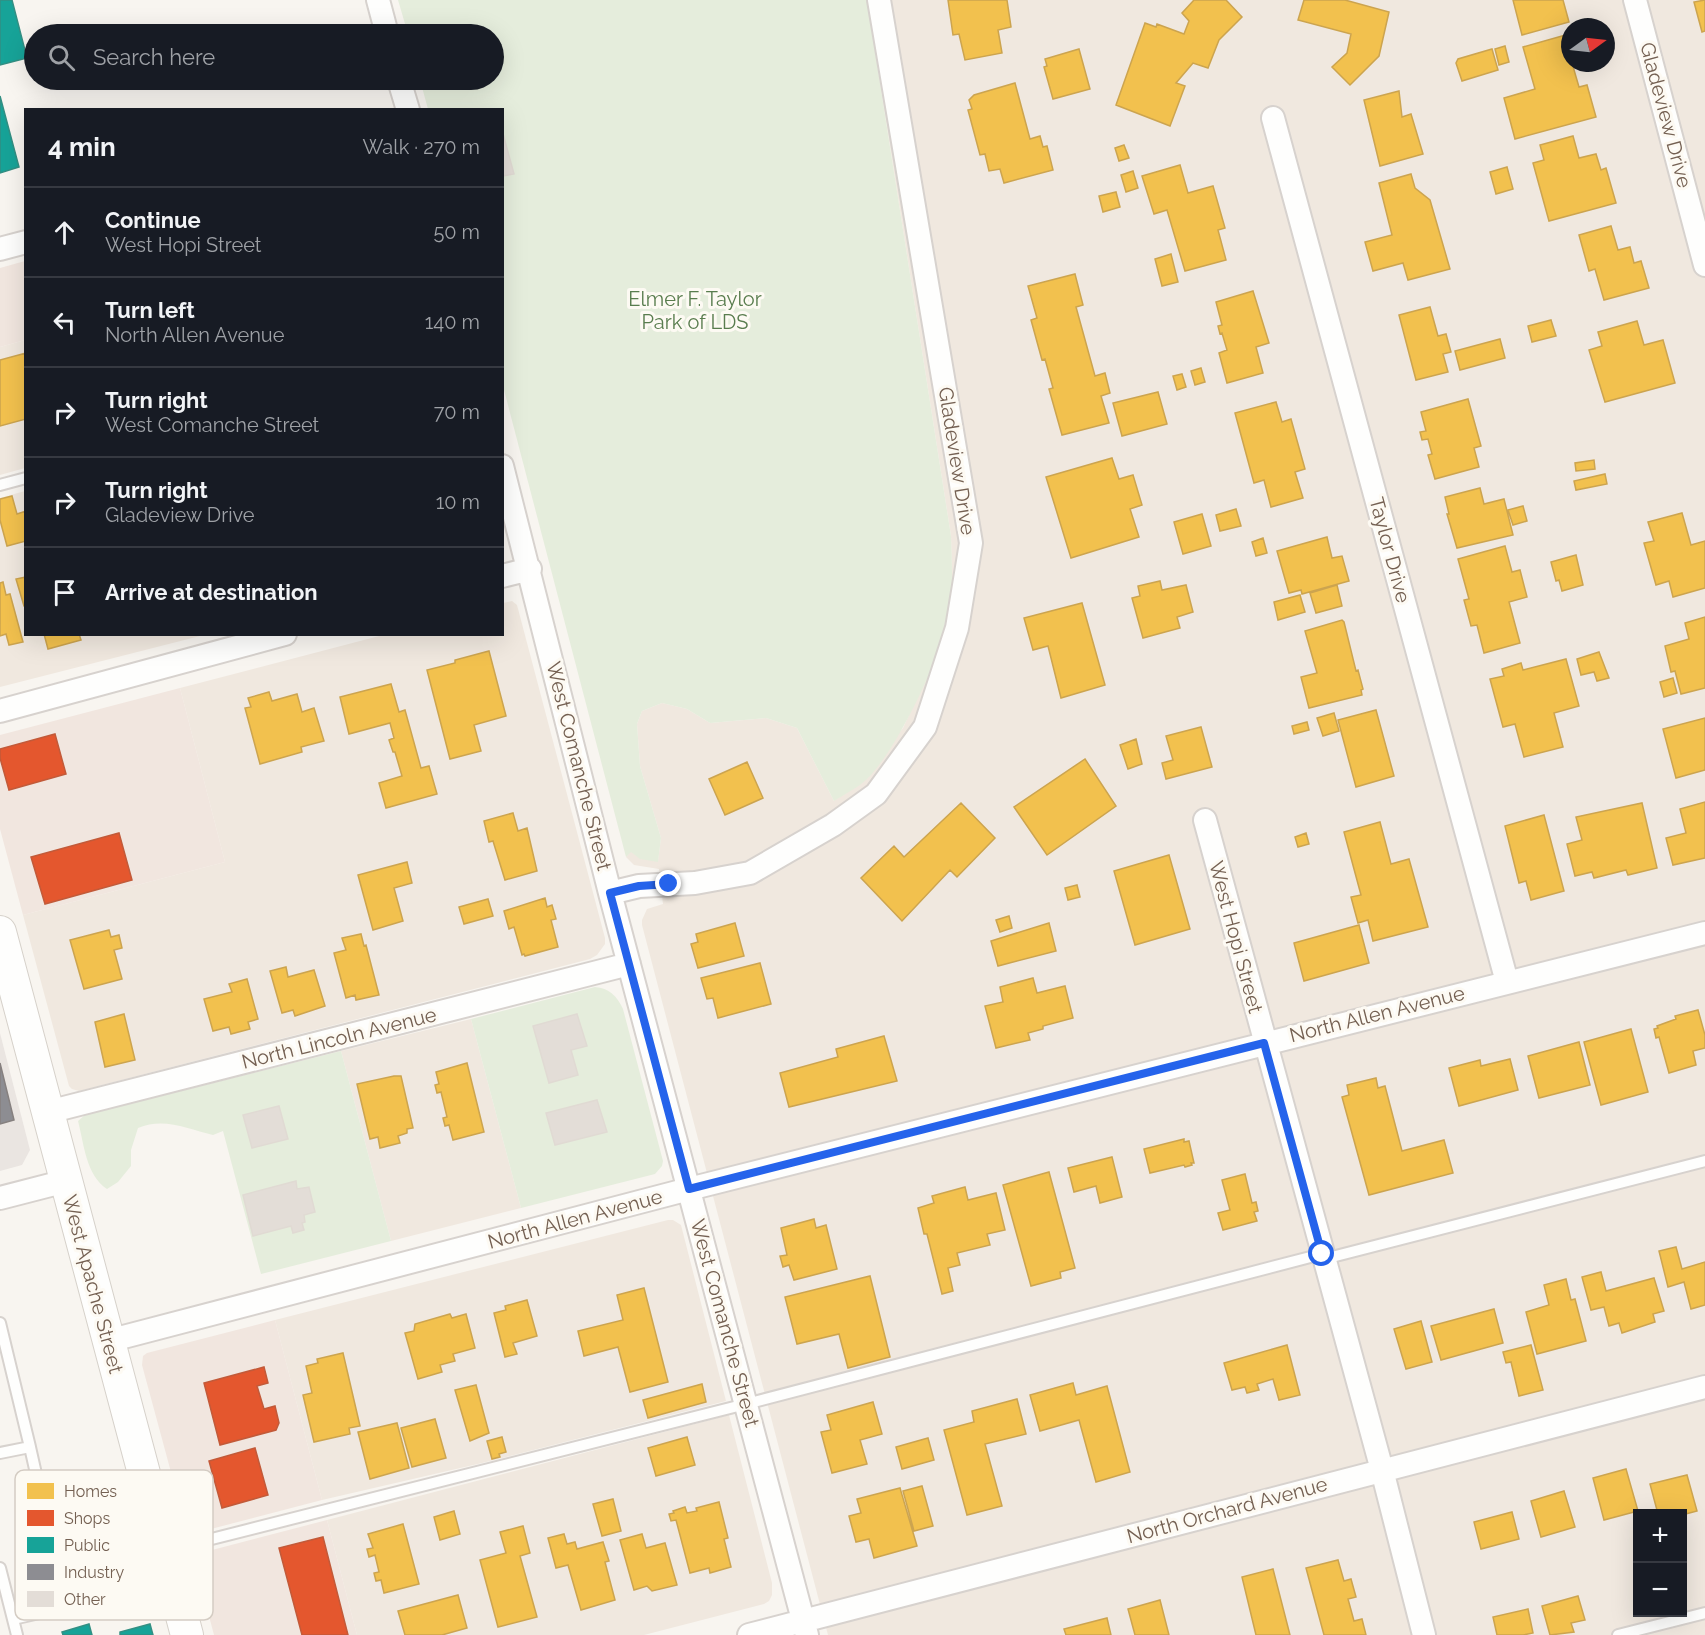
<!DOCTYPE html>
<html lang="en">
<head>
<meta charset="utf-8">
<style>
  body { margin:0; font-family:Raleway,sans-serif; background:#242831; color:#f1f3f6 }
  .controls { position:absolute; right:18px; bottom:18px; display:grid; overflow:hidden; border-radius:0px; box-shadow:0 6px 24px #0002 }
  .controls button { width:54px; height:54px; display:grid; place-items:center; padding:0; border:0; border-bottom:2px solid #363941; background:#171b24; color:#f1f3f6; font:30px sans-serif }
  .compass { position:absolute; left:1561px; top:18px; width:54px; height:54px; border-radius:50%; background:#171b24; box-shadow:0 6px 24px #0002; rotate:75deg }
  .stop { position:absolute; width:18px; height:18px; margin:-14px; border:4px solid #2563eb; border-radius:50%; background:#fff }
  .stop.end { background:#2563eb; border-color:#fff; box-shadow:0 2px 6px #0008 }
  .list { margin:0; padding:0; list-style:none }
  h2 { display:flex; justify-content:space-between; align-items:center; height:78px; margin:0; padding:0 24px; font-size:26px }
  h2 small { font-size:20px; font-weight:400; color:#9ea1a6 }
  .list li { display:grid; grid-template-columns:39px 1fr auto; gap:18px; align-items:center; box-sizing:border-box; height:90px; padding:0 24px; border-top:2px solid #363941 }
  .list b { display:block; font-size:22px; white-space:nowrap }
  .list p { margin:0; font-size:20px; white-space:nowrap; color:#9ea1a6 }
  .list em { font-size:20px; font-style:normal; color:#9ea1a6 }
  .icon { flex:none; width:33px; height:33px; fill:none; stroke:currentColor; stroke-width:2; stroke-linecap:round; stroke-linejoin:round }
  .map { position:relative; flex:none; width:1705px; height:1635px; overflow:hidden }
  .search { position:absolute; background:#171b24; box-shadow:0 6px 24px #0002; left:24px; top:24px; width:480px; height:66px; display:flex; align-items:center; gap:15px; box-sizing:border-box; padding:0 21px; border-radius:33px; color:#9ea1a6; font-size:22px }
  .panel { position:absolute; background:#171b24; box-shadow:0 6px 24px #0002; left:24px; top:108px; width:480px; height:528px; border-radius:0px }
  .map>svg:first-child { display:block }
</style>
</head>
<body>
<div class="map">
<svg width="1705" height="1635" viewBox="0 0 1705 1635">
  <rect width="100%" height="100%" fill="#f8f5f0"/>
  <path fill="#f0e8df" fill-rule="evenodd" d="M867,0h838v1635h-877l-186,-710v-5l5,-11 16,-5 -4,-35 -25,-4 -8,-8 5,-6 27,10 3,-23 -21,-72 -3,-42 5,-13 20,-8 25,6 23,14 56,-5 31,10 37,73 69,-73 34,-74 15,-80 -1,-38zM1570,27h36v36h-36zM1638,1514h44v98h-44z
    M25,340v128l-25,7v-128z
    M25,491l1,143 178,1 -204,52v-189z
    M512,601l5,4 88,333v6l-8,11 -7,4 -511,132 -7,-2 -3,-3 -46,-171 202,-53 -45,-174 203,-53 119,-1 1,-31z
    M471,1019l50,189 -130,33 -50,-190z
    M668,1220h5l8,5 45,176 -244,62 -160,37 -47,-180z
    M729,1415l43,168v12l-3,6 -5,3 -120,31h-287l-30,-115z"/>
  <path fill="#f1e6df" d="M25,261v79l-25,7v-79z
    M180,688l45,174 -202,53 -23,-86v-94z
    M275,1320l47,180 -134,35 -46,-170 1,-9 4,-3z
    M327,1520l30,115h-143l-21,-80z"/>
  <path fill="#eae5e1" d="M0,1033l30,117 -8,15 -22,6z"/>
  <path fill="#e5eddc" d="M398,0h469l84,536c1,24 2,49 -1,73 -6,43 -52,139 -82,169 -9,9 -23,16 -34,23l-37,-73 -31,-10 -56,5 -23,-14 -25,-6 -20,8 -5,13 3,42 21,72 -3,24 -18,-3 -9,-7 -5,5 -123,-471 -1,-276 -74,-1 -8,-29h74v-46h-86z
    M595,987c14,1 22,9 28,22l40,152 -1,5 -7,8 -134,34 -50,-189z
    M341,1051l50,190 -130,33 -38,-143 -10,4c-25,-6 -49,-18 -75,-7l-7,22v16l-13,16 -11,7c-21,-14 -23,-45 -29,-68l7,-6z"/>
  <path fill="#f2c14e" stroke="#cca44f" stroke-width="1.5" d="M948,0h59l4,27 -13,3 4,23 -37,7 -6,-26 -6,1z
    M1194,0h32l16,17 -23,23 -11,28 -15,-5 -17,20 9,3 -15,40 -54,-21 29,-82 11,4 1,-3 27,10 5,-13 -7,-8z
    M1304,0h41l44,12 -10,44 -29,29 -18,-18 15,-14 4,-19 -53,-14z
    M1513,0h50l6,22 -47,13z
    M1705,0v31l-3,1 -8,-30z
    M1569,34l1,29h2l7,24 8,-2 9,32 -81,22 -11,-41 31,-9 -12,-42z
    M1505,46l4,16 -10,3 -4,-16z
    M1079,49l11,40 -37,10 -9,-32 3,-1 -2,-7z
    M1492,49l6,21 -36,11 -6,-18 2,-4z
    M1015,83l15,56 10,-3 3,11 4,-1 6,24 -49,13 -4,-14 -11,2 -4,-17 -5,1 -12,-45 4,-1 -3,-9 5,-5z
    M1399,91l3,26 9,-3 12,40 -43,12 -16,-66z
    M1573,136l6,22 17,-4 5,16 5,-2 10,35 -67,18 -16,-58 11,-3 -4,-15z
    M1124,145l5,13 -10,3 -4,-13z
    M1180,165l8,28 25,-7 12,42 -7,2 8,30 -41,11 -18,-61 -13,4 -12,-38z
    M1507,167l6,22 -17,5 -6,-22z
    M1133,171l5,17 -12,4 -5,-17z
    M1411,174l4,14 15,12 20,69 -42,11 -5,-17 -30,8 -8,-29 27,-7 -13,-52z
    M1116,192l4,15 -17,5 -4,-16z
    M1611,226l7,24 12,-3 4,16 7,-2 8,27 -45,12 -9,-31 -6,2 -10,-36z
    M1171,254l7,28 -16,4 -7,-27z
    M1075,274l8,31 -7,2 19,69 10,-3 5,20 -9,3 8,27 -47,12 -13,-46 4,-1 -8,-29 -3,1 -11,-40 6,-2 -9,-32z
    M1253,291l16,52 -13,4 7,26 -36,10 -8,-30 8,-3 -5,-17 -2,1 -2,-8 4,-1 -6,-23z
    M1430,307l8,29 8,-2 5,18 -8,2 5,18 -32,8 -17,-65z
    M1551,320l5,16 -24,6 -4,-16z
    M1637,321l7,24 19,-5 12,43 -70,19 -16,-52 13,-4 -4,-14z
    M1500,339l5,19 -45,12 -5,-19z
    M26,353v66l-26,7v-66z
    M1201,368l4,14 -10,3 -4,-14z
    M1182,374l4,13 -9,3 -4,-14z
    M1158,392l9,32 -45,12 -9,-33z
    M1468,399l13,47 -7,2 5,19 -44,12 -7,-24 4,-1 -4,-15 -6,1 -2,-8 6,-1 -5,-19z
    M1276,402l6,20 9,-3 14,50 -10,3 8,26 -32,9 -7,-27 -10,3 -19,-70z
    M1112,458l7,21 14,-4 9,30 -12,4 9,28 -68,21 -25,-81z
    M1594,460l1,9 -19,2 -1,-8z
    M1605,474l2,10 -31,6 -2,-9z
    M1480,488l4,16 20,-5 9,36 -56,13 -10,-34h2l-4,-17z
    M12,496l5,18 9,-3v30l-19,5 -7,-26v-21z
    M1523,506l4,15 -14,4 -5,-15z
    M1236,509l5,17 -21,5 -4,-16z
    M1682,513l9,32 14,-4v47l-32,9 -4,-16 -13,4 -12,-42 10,-2 -6,-19z
    M1202,514l9,32 -28,8 -9,-32z
    M1327,537l5,21 10,-2 7,25 -47,13 -1,-4 -12,3 -12,-42z
    M1263,538l4,15 -11,3 -4,-14z
    M1505,546l7,26 8,-2 7,27 -18,5 11,41 -36,10 -7,-28 -6,1 -7,-26 5,-1 -11,-40z
    M1576,555l7,30 -21,6 -3,-11 -3,1 -5,-19z
    M26,577v29h-2l-8,-27z
    M1160,581l2,9 24,-5 7,27 -16,5 3,11 -37,10 -11,-40 8,-2 -2,-10z
    M3,582l3,13 4,-1 13,48 -14,3 -3,-11 -6,2v-53z
    M1337,585l5,21 -26,7 -6,-20z
    M1300,595l5,17 -27,8 -4,-18z
    M1082,603l23,82 -44,13 -13,-52 -15,4 -9,-32z
    M1705,617v71l-24,6 -6,-23 -4,1 -6,-26 24,-7 -4,-16z
    M1342,620l2,2 12,49 2,-1 5,19 -2,1 1,5 -53,13 -8,-31 16,-4 -12,-42z
    M44,634h35l2,6 -33,9z
    M489,651l17,65 -32,9 7,26 -31,8 -23,-89 28,-7v-3z
    M1599,652l10,26 -12,3 -3,-9 -13,3 -4,-16z
    M1566,659l13,47 -25,7 9,34 -39,10 -9,-33 -12,3 -13,-48 14,-3 -2,-7 19,-6 2,7z
    M1673,678l4,15 -13,4 -4,-15z
    M391,684l8,28 6,-2 16,58 8,-2 8,28 -51,14 -7,-25 23,-7 -7,-24h-2l-4,-12 5,-2 -4,-15 -41,11 -9,-37z
    M269,692l3,9 25,-7 5,18 12,-4 10,33 -23,6 1,5 -42,12 -15,-56 6,-1 -3,-9z
    M1376,710l18,66 -38,11 -18,-67z
    M1334,713l5,18 -16,5 -6,-18z
    M1705,718v52l-29,8 -13,-49z
    M1307,722l2,8 -15,4 -2,-8z
    M1201,727l11,40 -46,12 -4,-16 11,-3 -7,-24z
    M1136,739l6,25 -14,5 -8,-24z
    M1085,759l31,47 -69,49 -33,-48z
    M747,762l16,36 -38,17 -16,-36z
    M1705,802v56l-32,7 -7,-27 20,-5 -6,-24z
    M961,803l34,35 -38,39 -7,-7 -48,51 -41,-43 33,-32 10,11z
    M1642,803l15,65 -29,7 -2,-5 -32,8 -2,-6 -17,4 -8,-32 15,-4 -6,-23z
    M513,813l5,18 9,-3 10,43 -32,9 -12,-39 -4,1 -5,-21z
    M1544,815l20,76 -33,9 -5,-19 -7,2 -14,-57z
    M1380,822l11,42 18,-5 19,68 -55,14 -5,-21 -10,3 -7,-26 10,-2 -17,-63z
    M1306,833l3,11 -11,3 -3,-10z
    M1169,855l21,74 -55,16 -21,-74z
    M407,862l5,21 -18,5 9,33 -30,9 -15,-55z
    M1077,885l3,12 -12,3 -3,-12z
    M545,898l2,9 5,-2 4,14 -5,1 7,27 -33,9 -1,-2 -2,1 -8,-28 -5,2 -5,-18z
    M488,899l5,17 -29,8 -5,-17z
    M1009,916l3,12 -12,4 -4,-12z
    M735,923l9,33 -46,12 -7,-24 7,-2 -2,-8z
    M1049,923l7,28 -58,15 -7,-25z
    M1359,925l10,38 -65,18 -10,-38z
    M109,930l2,7 8,-2 3,13 -8,2 8,29 -38,10 -14,-49z
    M361,934l3,12 2,-1 13,50 -23,5 -1,-5 -9,3 -12,-45 12,-3 -4,-12z
    M760,963l11,41 -53,14 -5,-20 -6,1 -6,-21z
    M286,967l2,10 26,-7 11,36 -30,10 -2,-6 -11,3 -12,-42z
    M1033,978l4,15 28,-7 8,32 -30,8v3l-15,4 2,7 -34,8 -11,-42 18,-4 -3,-15z
    M247,979l11,40 -10,3 2,7 -19,5 -2,-7 -16,4 -9,-32 28,-7 -3,-8z
    M1698,1010l7,25v13l-12,3 3,14 -27,8 -10,-36 -3,1 -2,-9 4,-1 -1,-2 19,-7 -1,-3z
    M124,1014l11,46 -30,7 -10,-45z
    M1631,1029l17,63 -47,13 -17,-63z
    M884,1036l13,45 -108,26 -9,-34 58,-16 -2,-8z
    M1579,1042l11,43 -51,13 -11,-42z
    M1510,1059l8,31 -59,16 -10,-38 31,-8 1,6z
    M467,1063l17,69 -31,8 -4,-15 -4,1 -2,-8 4,-1 -6,-25 -4,1 -2,-8 4,-1 -3,-12z
    M394,1076h7l12,52 -6,1v4l-9,3 2,7 -20,5 -2,-11 -8,2 -13,-55z
    M1376,1078l2,10 7,-2 17,65 42,-11 9,33 -84,22 -27,-98 7,-2 -2,-10z
    M1184,1139v3l5,-1 5,22h-3l1,2 -7,2 -1,-2 -34,8 -6,-24z
    M1112,1157l10,40 -22,6 -4,-17 -22,6 -6,-24z
    M1049,1172l26,96 -15,4 1,6 -30,8 -28,-101z
    M1245,1174l7,29 4,-1 2,9 -4,1 3,9 -34,9 -5,-17 12,-3 -8,-30z
    M965,1187l3,13 28,-7 9,37 -18,4 3,11 -33,8 3,12 -12,3 5,23 -11,3 -15,-60h-3l-6,-26 16,-5 -2,-7z
    M814,1219l2,9 10,-3 11,44 -43,11 -5,-15 -6,2 -3,-11 7,-1 -6,-27z
    M1676,1247l6,22 23,-7v43l-14,4 -7,-27 -16,5 -9,-36z
    M1601,1272l5,19 48,-13 10,33 -11,3 2,8 -33,11 -3,-10 -10,3 -5,-19 -13,3 -9,-33z
    M870,1276l20,81 -42,11 -9,-34 -42,10 -12,-47z
    M1566,1279l5,21 4,-1 11,42 -49,13 -11,-42 23,-7 -5,-20z
    M644,1288l24,94 -38,10 -12,-45 -34,9 -6,-25 45,-11 -6,-25z
    M527,1300l10,36 -24,7 4,11 -12,3 -11,-44 12,-3 -1,-4z
    M1494,1309l9,34 -62,17 -10,-34z
    M450,1314l2,4 14,-4 9,34 -22,6 2,7 -15,4 2,7 -24,7 -13,-46 9,-2 1,-7z
    M1421,1321l11,41 -26,7 -12,-40z
    M1287,1345l13,50 -21,5 -6,-21 -16,5 2,6 -12,3 -2,-6 -13,3 -8,-27z
    M1531,1345l12,45 -24,6 -8,-34 -5,1 -3,-11z
    M343,1353l17,73 -11,2 1,6 -36,8 -11,-47 9,-2 -6,-27 12,-3 -1,-4z
    M1073,1383l3,12 31,-9 23,86 -34,10 -17,-62 -39,11 -10,-36z
    M702,1384l4,18 -58,16 -5,-18z
    M476,1385l13,48 -19,8 -15,-51z
    M1017,1399l9,35 -41,10 17,62 -35,9 -23,-85 30,-8 -2,-11z
    M873,1402l9,32 -22,6 7,24 -35,9 -11,-41 10,-2 -4,-15z
    M435,1419l11,39 -34,9 -11,-39z
    M397,1423l12,45 -39,11 -12,-47z
    M502,1437l4,15 -7,2 1,3 -8,2 -5,-18z
    M687,1437l8,28 -39,11 -8,-28z
    M928,1438l6,22 -32,9 -6,-22z
    M1626,1469l12,42 -34,9 -11,-42z
    M1687,1475l10,36 -15,4v-1h-24l-8,-30z
    M922,1486l11,40 -19,5 -11,-40z
    M900,1488l17,58 -43,12 -5,-19 -13,3 -7,-26 12,-3 -4,-14z
    M1564,1491l11,36 -34,10 -10,-36z
    M613,1499l8,32 -19,5 -9,-32z
    M719,1502l9,36 -4,1 7,28 -21,6 -1,-5 -19,5 -14,-53 -5,1 -2,-7 5,-1 -1,-2 12,-4 2,6 10,-2 -1,-3z
    M454,1511l6,23 -20,6 -6,-23z
    M1512,1512l7,27 -38,10 -7,-27z
    M403,1524l16,60 -35,9 -3,-13 -5,1 -2,-8 5,-1 -4,-17 -6,2 -2,-8 6,-1 -5,-14z
    M523,1526l7,27 -10,3 17,61 -39,10 -18,-67 26,-7 -6,-21z
    M564,1534l3,10 8,-2 2,7 26,-7 6,19 -4,1 10,38 -34,10 -13,-45 -12,3 -8,-30z
    M642,1534l4,14 19,-5 12,42 -25,6 -5,-5 -13,4 -14,-50z
    M1338,1560l6,21 7,-2 5,18 -8,2 6,22 8,-2 4,16h-42l-18,-67z
    M1273,1569l17,66h-34l-14,-58z
    M458,1595l9,33 -25,7h-37l-7,-24z
    M1578,1596l7,24 -14,3 3,9 -24,3 -8,-29z
    M1160,1600l9,35h-34l-7,-26z
    M1528,1609l5,24 -10,2h-26l-4,-18z
    M1107,1618l4,17h-45l-2,-6z"/>
  <path fill="#e4572e" stroke="#c25a39" stroke-width="1.5" d="M55,734l11,40 -57,16 -9,-32v-9z
    M119,833l13,47 -87,24 -14,-47z
    M264,1367l4,16 -11,3 7,23 11,-3 4,17 -3,7 -56,15 -16,-62z
    M255,1448l13,47 -46,13 -13,-47z
    M323,1537l25,98h-46l-23,-87z"/>
  <path fill="#17a398" stroke="#338f83" stroke-width="1.5" d="M0,0h12l15,58 -27,7z
    M0,96l19,71 -19,6z
    M89,1624l3,11h-29l-1,-3z
    M150,1624l3,11h-33v-3z"/>
  <path fill="#8d8d92" stroke="#86807f" stroke-width="1.5" d="M0,1063l14,57 -14,4z"/>
  <path fill="#e3ddd7" stroke="#e0dad3" stroke-width="1.5" d="M502,130l12,44 -12,2z
    M577,1014l10,32 -16,4 7,25 -29,8 -16,-57z
    M597,1100l10,32 -52,13 -9,-32z
    M279,1106l9,33 -36,9 -9,-33z
    M296,1181l1,8 12,-2 6,25 -11,3 1,7 -3,1 2,7 -11,3 -2,-7 -38,10 -10,-41z"/>
  <g fill="none" stroke-linecap="round" stroke-linejoin="round">
    <g stroke="#d7d2ce" stroke-width="14">
      <path id="service" d="M0,485l26,-7
        M1324,1259l381,-98
        M0,1323l30,124 -30,6
        M168,1550l578,-146 576,-150
        M0,1568l17,67
        M13,1619l53,-12 -36,-160
        M1618,1635l87,-22"/>
    </g>
    <g stroke="#d7d2ce" stroke-width="26">
      <path id="minor" d="M378,0l9,34
        M1635,0l70,265
        M399,80l9,30
        M1273,118l234,864
        M0,249l26,-7
        M502,466l108,427 197,742
        M502,576l28,-7
        M0,711l285,-77
        M1205,820l177,650 42,165
        M610,893l29,-7 56,-3 55,-10 83,-48 43,-31 49,-67 32,-99 14,-85 -92,-543
        M48,1112l581,-148
        M0,1198l66,-17
        M108,1341l581,-152 1016,-256
        M749,1635l956,-248"/>
    </g>
    <g stroke="#d6d1ca" stroke-width="34">
      <path id="secondary" d="M0,932l187,703"/>
    </g>
    <use href="#service" stroke="#fefefd" stroke-width="10"/>
    <use href="#minor" stroke="#fefefd" stroke-width="22"/>
    <use href="#secondary" stroke="#fefefd" stroke-width="32"/>
  </g>
  <g fill="none" stroke-linecap="round" stroke-linejoin="round">
    <path stroke="#2563eb" stroke-width="8" d="M669,884l-30,2 -29,7 79,296 575,-146 58,211"/>
  </g>
  <g text-anchor="middle" dominant-baseline="central" stroke-width="6" stroke-linejoin="round" paint-order="stroke">
    <g font-size="20" fill="#746052" stroke="#fdfaf3">
      <text transform="translate(1666 115) rotate(75)">Gladeview Drive</text>
      <text transform="translate(957 461) rotate(81)">Gladeview Drive</text>
      <text transform="translate(1390 550) rotate(75)">Taylor Drive</text>
      <text transform="translate(579 766) rotate(76)">West Comanche Street</text>
      <text transform="translate(1236 937) rotate(75)">West Hopi Street</text>
      <text transform="translate(1377 1014) rotate(-14)">North Allen Avenue</text>
      <text transform="translate(339 1038) rotate(-14)">North Lincoln Avenue</text>
      <text transform="translate(575 1219) rotate(-15)">North Allen Avenue</text>
      <text transform="translate(93 1284) rotate(75)">West Apache Street</text>
      <text transform="translate(725 1323) rotate(75)">West Comanche Street</text>
      <text transform="translate(1227 1510) rotate(-15)">North Orchard Avenue</text>
    </g>
    <g font-size="20" fill="#597d4e" stroke="#fdfaf3">
      <text x="695" y="299">Elmer F. Taylor<tspan x="695" dy="23">Park of LDS</tspan></text>
    </g>
  </g>
  <rect x="15" y="1470" width="198" height="150" rx="9" fill="#fdfaf3" stroke="#d4ccc3" stroke-width="1.5"/>
  <rect x="27" y="1483" width="27" height="16" fill="#f2c14e"/>
  <rect x="27" y="1510" width="27" height="16" fill="#e4572e"/>
  <rect x="27" y="1537" width="27" height="16" fill="#17a398"/>
  <rect x="27" y="1564" width="27" height="16" fill="#8d8d92"/>
  <rect x="27" y="1591" width="27" height="16" fill="#e3ddd7"/>
  <g font-size="16" fill="#746052">
    <text x="64" y="1497">Homes</text>
    <text x="64" y="1524">Shops</text>
    <text x="64" y="1551">Public</text>
    <text x="64" y="1578">Industry</text>
    <text x="64" y="1605">Other</text>
  </g>
</svg>
<div class="controls">
<button>+</button>
<button>−</button>
</div>
<svg class="compass" viewBox="-18 -18 36 36"><path d="M0-13l5 13h-10z" fill="#e53935"/><path d="M0 13l5-13h-10z" fill="#9ea1a6"/></svg>
<div class="stop" style="left:1322px;top:1254px"></div>
<div class="stop end" style="left:669px;top:884px"></div>
<div class="search"><svg class="icon" aria-label="search" viewBox="0 0 24 24"><circle cx="10" cy="10" r="6"/><path d="M15 15l6 6"/></svg>Search here</div>
<section class="panel">
<h2>4 min<small>Walk · 270 m</small></h2>
<ul class="list">
<li><svg class="icon" aria-label="ahead" viewBox="0 0 24 24"><path d="M12 20V5M6 11l6-6 6 6"/></svg><div><b>Continue</b><p>West Hopi Street</p></div><em>50 m</em></li>
<li><svg class="icon" aria-label="left" viewBox="0 0 24 24"><path d="M17 20v-9H6M10 6l-5 5 5 5"/></svg><div><b>Turn left</b><p>North Allen Avenue</p></div><em>140 m</em></li>
<li><svg class="icon" aria-label="right" viewBox="0 0 24 24"><path d="M7 20v-9h11M14 6l5 5-5 5"/></svg><div><b>Turn right</b><p>West Comanche Street</p></div><em>70 m</em></li>
<li><svg class="icon" aria-label="right" viewBox="0 0 24 24"><path d="M7 20v-9h11M14 6l5 5-5 5"/></svg><div><b>Turn right</b><p>Gladeview Drive</p></div><em>10 m</em></li>
<li><svg class="icon" aria-label="arrive" viewBox="0 0 24 24"><path d="M6 21V4h12l-3 4 3 4H6"/></svg><div><b>Arrive at destination</b></div></li>
</ul>
</section>
</div>
</body>
</html>
